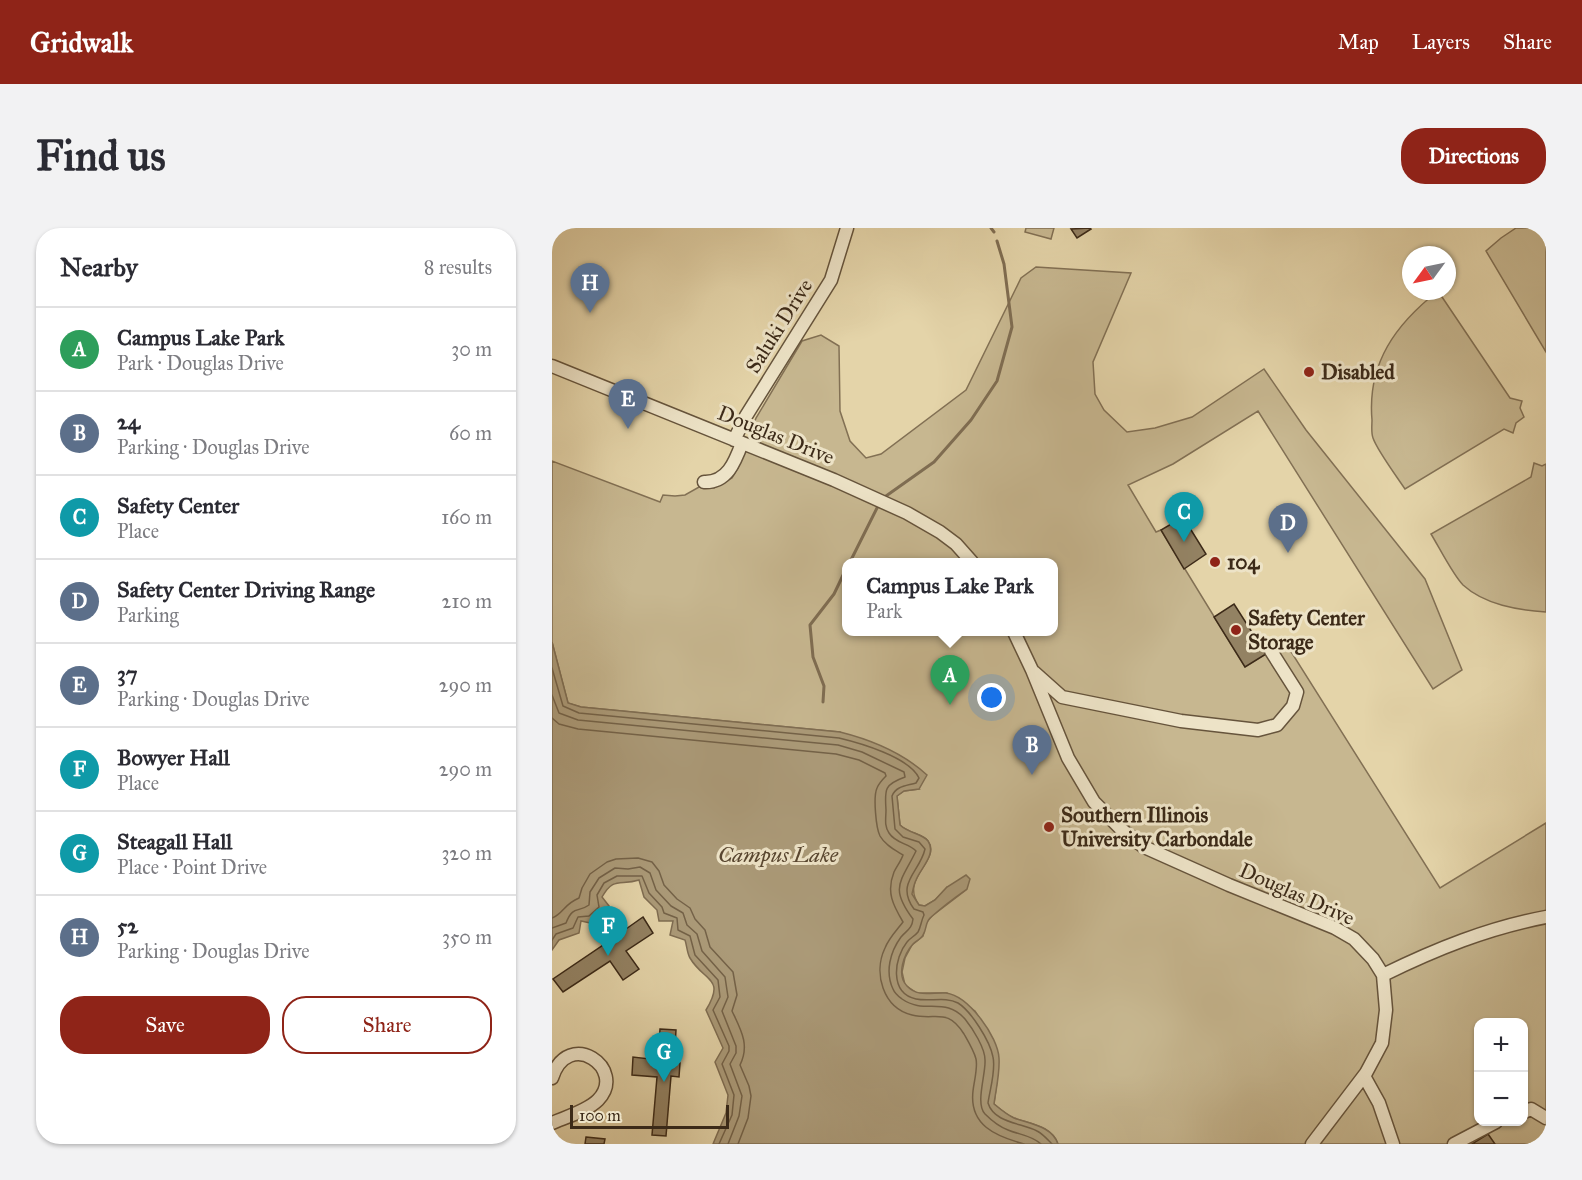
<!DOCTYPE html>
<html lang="en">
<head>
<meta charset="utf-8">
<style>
  body { margin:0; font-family:"IM FELL Great Primer",serif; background:#f2f2f3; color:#2b2b33 }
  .controls { position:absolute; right:18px; bottom:18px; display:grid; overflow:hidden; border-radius:12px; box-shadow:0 2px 4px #0004 }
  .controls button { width:54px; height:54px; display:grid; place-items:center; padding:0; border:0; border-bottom:2px solid #e1e1e2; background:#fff; color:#2b2b33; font:30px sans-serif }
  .compass { position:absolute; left:850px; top:18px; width:54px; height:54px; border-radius:50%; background:#fff; box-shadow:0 2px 4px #0004; rotate:237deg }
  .scale { position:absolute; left:18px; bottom:15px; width:159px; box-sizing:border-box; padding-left:6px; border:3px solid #3c2a18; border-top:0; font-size:16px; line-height:21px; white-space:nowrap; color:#3c2a18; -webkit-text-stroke:4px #ede3c7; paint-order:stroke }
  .you { position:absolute; left:440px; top:470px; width:21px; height:21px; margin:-15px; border:4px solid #fff; border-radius:50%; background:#1a73e8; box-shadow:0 0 0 9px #1a73e833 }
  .badge { display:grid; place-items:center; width:39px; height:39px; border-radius:50%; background:#8f2418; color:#fff; font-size:20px; font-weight:700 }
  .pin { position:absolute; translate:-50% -50px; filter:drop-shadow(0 2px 3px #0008) }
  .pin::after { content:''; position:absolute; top:32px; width:21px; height:18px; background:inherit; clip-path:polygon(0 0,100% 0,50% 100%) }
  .popup { position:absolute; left:290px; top:330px; width:216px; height:78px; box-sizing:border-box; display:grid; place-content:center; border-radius:12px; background:#fff; filter:drop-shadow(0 2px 4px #0005); font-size:20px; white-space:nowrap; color:#7c7c81 }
  .popup b { font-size:22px; color:#2b2b33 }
  .popup::after { content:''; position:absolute; left:50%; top:100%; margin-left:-12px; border:12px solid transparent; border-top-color:#fff }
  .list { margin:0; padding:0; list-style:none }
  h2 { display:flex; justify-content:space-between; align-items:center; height:78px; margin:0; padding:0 24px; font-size:26px }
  h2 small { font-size:20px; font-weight:400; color:#7c7c81 }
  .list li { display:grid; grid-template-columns:39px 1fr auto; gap:18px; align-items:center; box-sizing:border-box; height:84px; padding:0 24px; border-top:2px solid #e1e1e2 }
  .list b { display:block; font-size:22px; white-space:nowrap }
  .list p { margin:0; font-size:20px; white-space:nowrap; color:#7c7c81 }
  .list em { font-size:20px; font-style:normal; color:#7c7c81 }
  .actions { display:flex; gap:12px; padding:18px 24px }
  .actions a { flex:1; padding:14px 0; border:2px solid #8f2418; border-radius:24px; text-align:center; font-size:21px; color:#8f2418 }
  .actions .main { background:#8f2418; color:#fff }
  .map { position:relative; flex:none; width:994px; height:916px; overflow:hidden; border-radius:24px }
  header { display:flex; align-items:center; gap:36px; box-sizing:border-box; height:84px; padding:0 30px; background:#8f2418; color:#fff }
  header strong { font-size:28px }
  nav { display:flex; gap:33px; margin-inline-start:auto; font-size:21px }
  .intro { display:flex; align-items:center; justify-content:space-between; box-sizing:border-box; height:144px; padding:0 36px }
  h1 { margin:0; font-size:42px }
  .button { padding:15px 27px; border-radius:24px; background:#8f2418; color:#fff; font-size:21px; font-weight:700 }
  main { display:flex; gap:36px; padding:0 36px }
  aside { flex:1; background:#fff; border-radius:24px; box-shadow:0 2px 4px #0004 }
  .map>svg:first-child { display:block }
</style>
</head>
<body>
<header>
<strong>Gridwalk</strong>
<nav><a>Map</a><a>Layers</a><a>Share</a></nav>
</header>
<div class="intro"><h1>Find us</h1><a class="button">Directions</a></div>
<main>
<aside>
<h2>Nearby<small>8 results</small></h2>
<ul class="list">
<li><span class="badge" style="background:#2e9e5b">A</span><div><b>Campus Lake Park</b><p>Park · Douglas Drive</p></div><em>30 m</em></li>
<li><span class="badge" style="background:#5c6f8a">B</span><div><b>24</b><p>Parking · Douglas Drive</p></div><em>60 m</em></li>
<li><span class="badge" style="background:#0f9aa8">C</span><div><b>Safety Center</b><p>Place</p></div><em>160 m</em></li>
<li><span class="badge" style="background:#5c6f8a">D</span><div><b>Safety Center Driving Range</b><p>Parking</p></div><em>210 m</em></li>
<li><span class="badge" style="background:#5c6f8a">E</span><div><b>37</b><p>Parking · Douglas Drive</p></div><em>290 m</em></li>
<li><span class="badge" style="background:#0f9aa8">F</span><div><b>Bowyer Hall</b><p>Place</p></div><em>290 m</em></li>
<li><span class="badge" style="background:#0f9aa8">G</span><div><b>Steagall Hall</b><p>Place · Point Drive</p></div><em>320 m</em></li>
<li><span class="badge" style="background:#5c6f8a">H</span><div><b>52</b><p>Parking · Douglas Drive</p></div><em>350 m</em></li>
</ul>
<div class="actions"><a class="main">Save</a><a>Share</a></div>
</aside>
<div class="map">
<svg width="994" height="916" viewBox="0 0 994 916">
  <rect width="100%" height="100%" fill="#e4d4a9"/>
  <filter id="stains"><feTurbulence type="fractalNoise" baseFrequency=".00333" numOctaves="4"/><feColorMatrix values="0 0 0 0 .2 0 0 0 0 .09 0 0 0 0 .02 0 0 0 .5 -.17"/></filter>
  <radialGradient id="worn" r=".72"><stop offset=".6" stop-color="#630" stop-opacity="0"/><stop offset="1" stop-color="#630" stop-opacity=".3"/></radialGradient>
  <path fill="#c7b790" stroke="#827054" stroke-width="1.5" fill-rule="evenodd" d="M474,0h28l-3,11 -26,-7z
    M964,0h30v124l-60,-101 15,-13z
    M484,39l95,6 -38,89 2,32 9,16 23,22 28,-4 37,-11 72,-48 42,61 119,149 37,91 -29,19 -175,-278 -85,53 -45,21 28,47 5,-2 84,137 40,-25 155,246 106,-65v321h-488c-6,-18 -28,-20 -44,-26 -7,-3 -14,-9 -20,-14l3,-23 -6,-44 -16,-26 -28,-18h-30l-12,-8 -3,-13 3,-14 7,-13 11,-9 3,-13 6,-7 34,-26 -19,-3 -12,13 -10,6 -6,-1c-20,-27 23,-45 9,-64 -5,-7 -20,-8 -28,-16l-3,-29 7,-5 15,-2 -79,-57 -259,-25 -13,-4 -16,-61v-181l108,41 3,-7 12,1 10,-1 14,-8 15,1 18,-10 6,-10 18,-50 46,-77 19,-6 18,11 1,65 10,30 16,17 15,-4 85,-64 55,-112zM294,334h208v70h-208zM927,794h45v100h-45z
    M886,63l72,107 12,3 -2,7 4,9 -8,6 -3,10 -9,-4 -99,60c-8,-12 -28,-39 -32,-51 -2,-5 -1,-13 -1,-18 -5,-57 24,-96 66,-129z
    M982,235l8,3 4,-2v148c-28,-2 -61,-7 -83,-27 -10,-10 -24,-38 -32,-51l100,-57z"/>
  <path fill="#ab9a78" stroke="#7f6d52" stroke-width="1.5" d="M0,414l16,61 13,4 259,25c32,8 62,20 87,43l-8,14 -15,2 -7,5 3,29c8,8 23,9 28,16 9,13 -8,28 -12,39 -2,4 -3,9 -4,14l7,11 6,1 10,-6 12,-13 19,-12 4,4 -3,10c-13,9 -26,19 -37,29 -5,5 -3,11 -7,17 -2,4 -7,6 -10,9 -9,10 -17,31 -6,42 11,12 25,6 39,7 23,3 52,44 53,65 1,15 -3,31 -5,46 6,5 13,11 20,14 16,6 38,8 44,26h-345l13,-31 2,-18 -13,-33 8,-14 -17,-38c20,-33 -2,-28 -16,-52 -3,-5 -3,-12 -5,-18l-15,-5 3,-14h-14l-2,-11 -13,-13 -5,-17c-19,6 -25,-4 -37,17l7,9 -19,17 -9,-2 -2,12 -20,7 -7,10z"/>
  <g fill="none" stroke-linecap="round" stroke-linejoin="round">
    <path stroke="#746248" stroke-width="1.5" d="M0,440l11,38 16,7 260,25c21,5 70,19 80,40l-3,5c-10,3 -20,3 -24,13l3,33 8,8 16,5 6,7c-5,23 -30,34 -11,60l9,3 1,3c-3,6 -3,12 -6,17 -3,4 -8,6 -11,10 -13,16 -18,51 9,57 14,3 29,-3 42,4 13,8 32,38 35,54 3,13 -3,32 -5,46 6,20 34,20 49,28 6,3 11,9 15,13
      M0,467l7,18 19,7 260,25 24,7 42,20 1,5c-22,8 -20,13 -19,33 0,8 -2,16 3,23 7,11 20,10 27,18 -15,31 -27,36 -3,68 -1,10 -6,11 -12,18 -11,15 -16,35 -8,52 2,5 5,7 9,10 23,16 43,-3 63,20 8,10 20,29 20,41 1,14 -10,44 0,54 6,6 15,13 23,16 12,5 23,5 33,14
      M0,490l7,6 19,5 258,25 23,6 26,13 1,3c-4,4 -7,7 -9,12 -4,9 -1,40 3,48 5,9 15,14 23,19 -2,6 -6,11 -9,17 -8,20 -1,33 9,50 -6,8 -14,16 -18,26 -12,25 -2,60 27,67 24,6 35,-8 52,19 4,7 10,17 12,25 2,9 -2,22 -3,32 -4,34 22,45 51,53
      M0,690c11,-4 12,-14 27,-20l3,-10 8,-14 17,-12 9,-3 22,-1 14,4 7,9 5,14 13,14 13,9 5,11 10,11 5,17 23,25 4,23 -5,16c9,19 18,34 8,54l9,21 2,10 -3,22 -10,26
      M0,700l14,-5c7,-18 12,-10 23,-18l1,-13 9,-14 16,-10 13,1 12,-2 10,6 6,17 15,16 12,7 4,12 10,9 5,17 23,26 3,20 -6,14 14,35v7l-6,11 12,32 -3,20 -11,28
      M0,712l4,-6 17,-6 5,-11 11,-1 10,-9 -2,-12 7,-12 13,-7h25l7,17 13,14 2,6 13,5 1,12 12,6 5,19 23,25 2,17 -7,13 16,36v5l-7,13 12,31 -2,20 -13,29"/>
    <path stroke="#7f6d52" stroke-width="3" d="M439,0l3,4
      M334,268l48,-34 37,-42 26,-39 15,-54 -8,-63 -7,-23
      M298,334l28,-56
      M271,474l1,-16 -11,-29 -3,-32 24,-31 12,-25"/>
  </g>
  <path fill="#938263" stroke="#3c2a18" stroke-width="1.5" d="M538,0l1,1 -14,9 -6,-9z
    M631,289l23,37 -22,15 -23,-39z
    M682,376l32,50 -21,13 -31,-50z
    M91,689l10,16 -27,18 13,18 -16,11 -13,-19 -47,31 -10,-13 53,-36 -3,-4 10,-7 3,4z
    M108,801l16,1 -2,32 6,1 -1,14 -8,-1 -5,60 -14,-1 5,-58 -25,-2 1,-18 25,3z
    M936,906l7,10h-23z
    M34,909l19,2 -1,5h-19z"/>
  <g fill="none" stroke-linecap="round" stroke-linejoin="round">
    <g stroke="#66543c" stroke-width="15">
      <path id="minor" d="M0,138l282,114 73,33 33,19 16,12 16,18
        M182,212l12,-24 85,-136 16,-52
        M152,254c23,1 31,-20 38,-39
        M462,404l18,38 36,88 26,44 27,27 23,18 85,38 106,43 19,11 19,20 10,16 3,35 -4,33 -16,30 -54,71
        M482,444l28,25 119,24 77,9 19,-5 16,-19 4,-14 -26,-41
        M831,747c53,-26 105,-47 163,-58
        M812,848l15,27 14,41
        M0,850c16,-51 76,-9 46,22 -11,11 -32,17 -46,23
        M972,884l7,-3 15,9
        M902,916l42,-22"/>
    </g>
    <use href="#minor" stroke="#ede3c7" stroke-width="12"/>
  </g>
  <g fill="#8f2418" stroke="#ede3c7" stroke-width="2">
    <circle cx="757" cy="144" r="6"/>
    <circle cx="663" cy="334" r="6"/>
    <circle cx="684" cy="402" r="6"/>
    <circle cx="497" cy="599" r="6"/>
  </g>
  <g text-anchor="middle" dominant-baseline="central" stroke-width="6" stroke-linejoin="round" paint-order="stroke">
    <g font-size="21" fill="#3c2a18" stroke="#ede3c7">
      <text transform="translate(227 98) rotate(-58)">Saluki Drive</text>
      <text transform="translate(224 207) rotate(22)">Douglas Drive</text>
      <text transform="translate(745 666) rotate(24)">Douglas Drive</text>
    </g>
    <g font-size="21" font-weight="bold" fill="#3c2a18" stroke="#ede3c7" text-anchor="start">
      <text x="769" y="144">Disabled</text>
      <text x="675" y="334">104</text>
      <text x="696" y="390">Safety Center<tspan x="696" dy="24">Storage</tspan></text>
      <text x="509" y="587">Southern Illinois<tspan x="509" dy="24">University Carbondale</tspan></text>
    </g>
    <g font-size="22" font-style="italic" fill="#584630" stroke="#ede3c7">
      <text x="226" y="626">Campus Lake</text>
    </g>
  </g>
  <rect width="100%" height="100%" filter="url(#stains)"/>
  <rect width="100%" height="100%" fill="url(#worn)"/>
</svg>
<div class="controls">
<button>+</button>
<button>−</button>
</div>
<svg class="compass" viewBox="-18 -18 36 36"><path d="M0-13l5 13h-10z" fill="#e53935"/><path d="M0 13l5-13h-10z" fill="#7c7c81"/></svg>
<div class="scale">100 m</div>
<div class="you"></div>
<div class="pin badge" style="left:398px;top:477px;background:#2e9e5b">A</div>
<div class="popup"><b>Campus Lake Park</b>Park</div>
<div class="pin badge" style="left:480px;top:547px;background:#5c6f8a">B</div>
<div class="pin badge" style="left:632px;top:314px;background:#0f9aa8">C</div>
<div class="pin badge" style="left:736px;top:325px;background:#5c6f8a">D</div>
<div class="pin badge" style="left:76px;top:201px;background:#5c6f8a">E</div>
<div class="pin badge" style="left:56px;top:728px;background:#0f9aa8">F</div>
<div class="pin badge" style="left:112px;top:854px;background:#0f9aa8">G</div>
<div class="pin badge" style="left:38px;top:85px;background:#5c6f8a">H</div>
</div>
</main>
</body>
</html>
